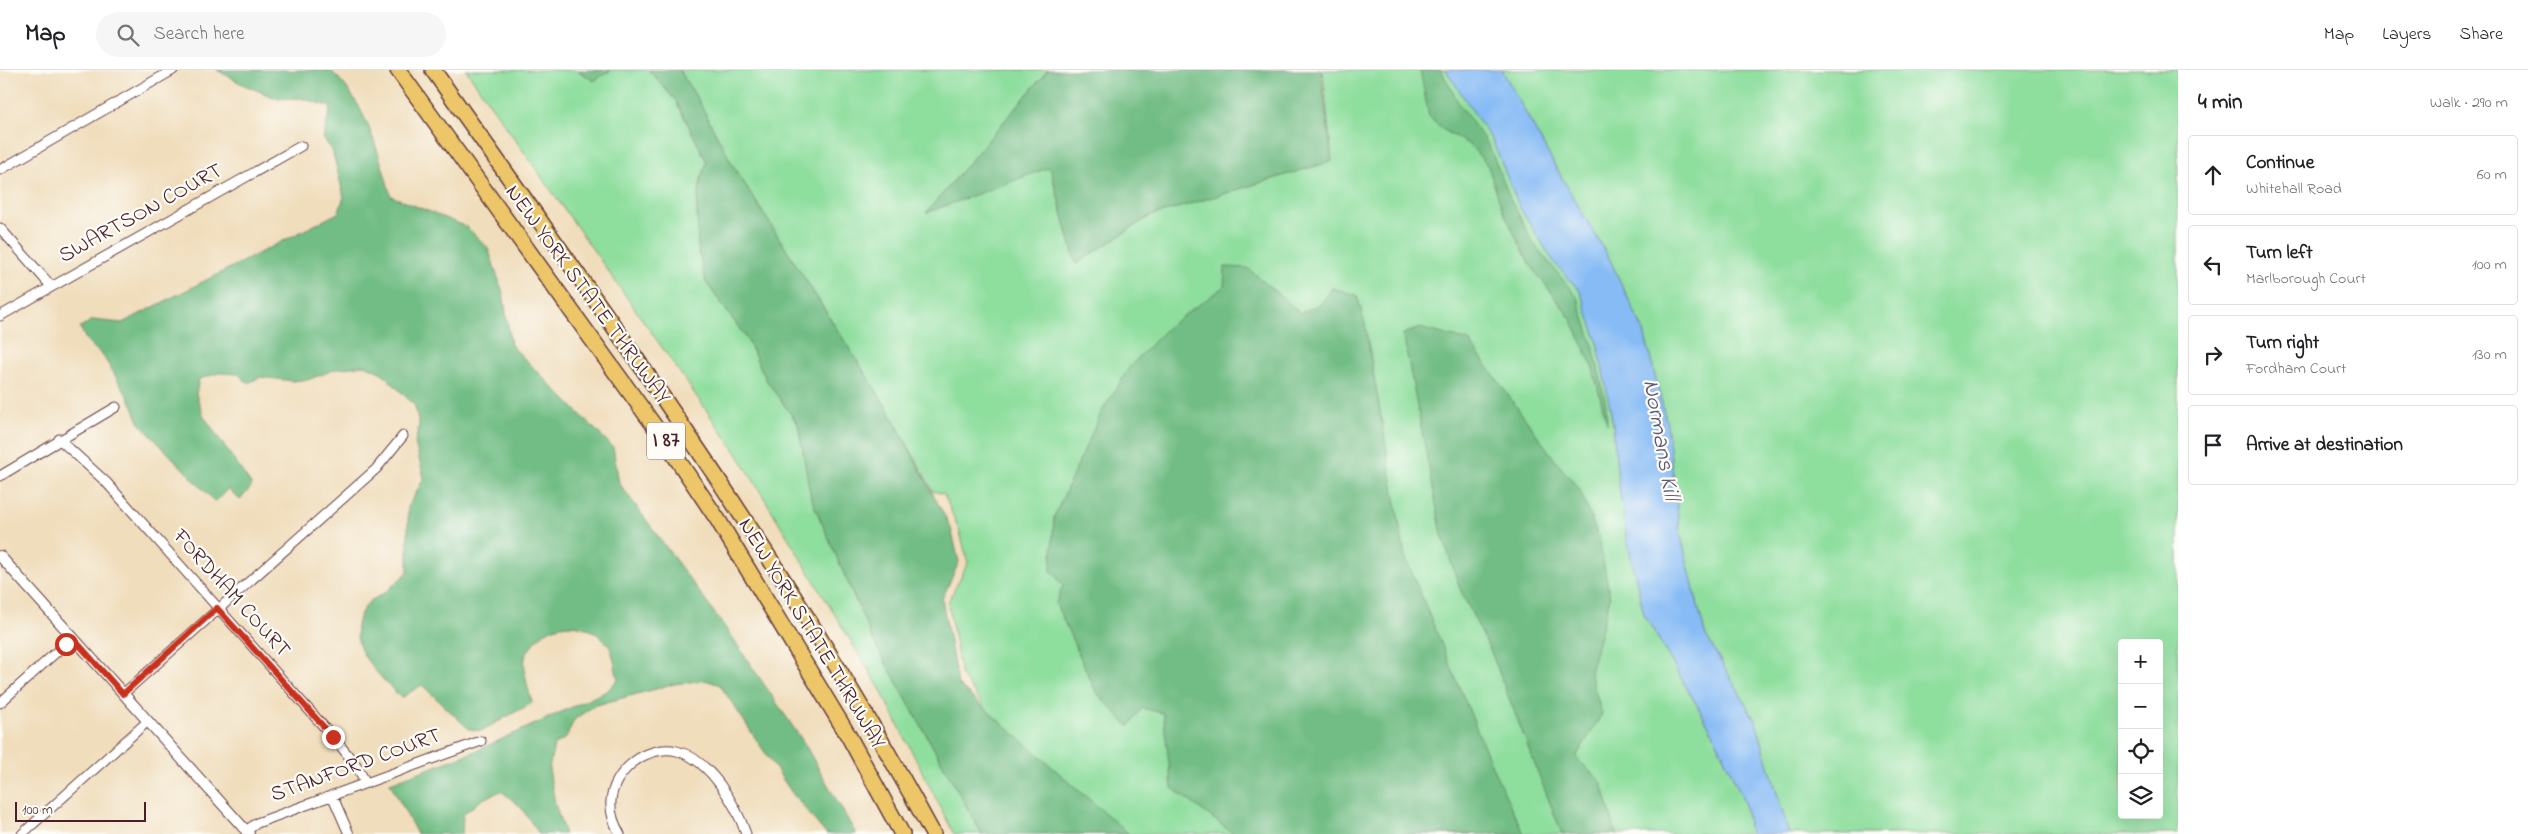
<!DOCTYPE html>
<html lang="en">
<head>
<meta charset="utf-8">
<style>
  body { margin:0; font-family:"Indie Flower",sans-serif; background:#f6f6f6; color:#202124 }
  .controls { position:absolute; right:15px; bottom:15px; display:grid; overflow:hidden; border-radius:5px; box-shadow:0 5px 20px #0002 }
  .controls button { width:45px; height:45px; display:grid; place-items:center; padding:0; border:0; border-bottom:1px solid #e0e0e0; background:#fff; color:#202124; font:25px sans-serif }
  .scale { position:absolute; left:15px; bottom:12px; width:131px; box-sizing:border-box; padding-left:5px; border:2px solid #4a1f2b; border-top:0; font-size:14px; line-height:18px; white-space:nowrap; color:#4a1f2b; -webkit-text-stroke:4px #fdfcf7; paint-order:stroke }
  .stop { position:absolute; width:15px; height:15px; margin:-11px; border:4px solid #c8321e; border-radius:50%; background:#fff }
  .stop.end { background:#c8321e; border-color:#fff; box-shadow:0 1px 5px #0008 }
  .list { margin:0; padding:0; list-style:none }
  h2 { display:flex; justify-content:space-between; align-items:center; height:65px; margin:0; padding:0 20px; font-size:21px }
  h2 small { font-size:16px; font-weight:400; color:#757577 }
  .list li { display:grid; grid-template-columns:32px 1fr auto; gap:15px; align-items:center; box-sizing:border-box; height:80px; margin:0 10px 10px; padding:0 10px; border:1px solid #e0e0e0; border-radius:5px }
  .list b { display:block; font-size:19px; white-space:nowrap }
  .list p { margin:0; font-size:16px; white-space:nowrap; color:#757577 }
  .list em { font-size:16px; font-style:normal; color:#757577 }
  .icon { flex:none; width:28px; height:28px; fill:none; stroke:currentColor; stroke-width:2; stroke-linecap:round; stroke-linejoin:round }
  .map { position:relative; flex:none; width:2178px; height:764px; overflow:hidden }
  header { display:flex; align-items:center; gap:30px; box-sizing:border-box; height:70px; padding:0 25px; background:#fff; border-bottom:1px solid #e0e0e0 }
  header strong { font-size:24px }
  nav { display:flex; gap:28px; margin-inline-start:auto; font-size:18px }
  .search { width:350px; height:45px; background:#f6f6f6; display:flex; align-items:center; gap:12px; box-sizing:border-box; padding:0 18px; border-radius:28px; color:#757577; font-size:19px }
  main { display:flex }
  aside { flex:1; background:#fff }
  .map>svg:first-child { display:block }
</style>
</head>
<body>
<header>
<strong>Map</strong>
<div class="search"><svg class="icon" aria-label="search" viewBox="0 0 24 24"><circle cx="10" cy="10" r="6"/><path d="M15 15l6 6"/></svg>Search here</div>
<nav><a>Map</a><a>Layers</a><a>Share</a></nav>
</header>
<main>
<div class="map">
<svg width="2178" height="764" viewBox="0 0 2178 764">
  <rect width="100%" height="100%" fill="#fdfcf7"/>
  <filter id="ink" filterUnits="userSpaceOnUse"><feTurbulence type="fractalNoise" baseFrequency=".02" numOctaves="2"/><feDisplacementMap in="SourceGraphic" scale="10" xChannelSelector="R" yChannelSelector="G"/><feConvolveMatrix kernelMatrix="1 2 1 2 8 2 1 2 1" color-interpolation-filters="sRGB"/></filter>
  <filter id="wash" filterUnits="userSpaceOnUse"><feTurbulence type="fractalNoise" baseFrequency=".0096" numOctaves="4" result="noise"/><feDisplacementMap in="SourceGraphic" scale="20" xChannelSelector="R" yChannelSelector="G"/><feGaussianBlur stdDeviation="1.12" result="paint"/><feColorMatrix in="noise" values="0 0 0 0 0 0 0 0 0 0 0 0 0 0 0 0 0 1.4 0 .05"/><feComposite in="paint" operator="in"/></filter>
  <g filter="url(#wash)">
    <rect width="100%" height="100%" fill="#f0ddbb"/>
    <path fill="#8ede9e" stroke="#6c7e64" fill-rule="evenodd" d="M466,0h111l17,10 17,-10h38l27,31 31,61 -6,17 -4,27 1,42 8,34 41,57 20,42 31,43 13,74 62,142 109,194h-28l-74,-145 -142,-234z
      M679,0h369l-121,142 123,-45 26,97 74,-48 182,-55 -9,-91h123l47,72 27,66 34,54 26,29 19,54 14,79 4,47 9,64 18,79 69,119 31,68 6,33h-688l-17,-44 -84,-115 -13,-73 20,-39 -8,-31 -16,-38 -11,-3 -44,-80 -157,-247 -35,-66z
      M1502,0h676v764h-389l-33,-112 -51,-88 -25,-101 -13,-109 -23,-92 -35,-74 -50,-85zM2122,573h37v172h-37z"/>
    <path fill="#72bd85" stroke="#5e6e58" d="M217,0h113c36,31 48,82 61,126l76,31 21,21 15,45 8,52 102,102 6,36 108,147 77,113 52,91h-30l-34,-41 -72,-108 -15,-5 -31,4 -81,22 -19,14 -8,18 -12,7 -5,24 6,35 10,30h-26l-19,-28 -19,-15 -18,8 -20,15 -1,20h-45l-27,-51 86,-32 131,-60 11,-12c-3,-9 -4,-25 -9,-33 -20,-27 -56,-28 -76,-2 -2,4 -7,9 -8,13 -2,15 3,31 7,46l-51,28 -12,-2 -47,-44 -21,13c-24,-26 -64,-57 -33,-95 3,-4 9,-5 13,-8 9,-6 18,-15 27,-23v-65l16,-29 -9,-35 4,-18 -4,-19 -33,-33 -17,-8 -29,4 -26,10 -17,2 -32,-4 -13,6 -10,-9 -19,-1 -20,6 -3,15 7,21 49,71 -12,14 -12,-11 -13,13 -75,-78 -10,-24 -27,-44 -17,-16 -6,-13 13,-7 29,3 216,-110 6,-16 -12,-47 -9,-12 8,-31 -30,-9 -23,1 -36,-15z
      M577,0h34l-17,11z
      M649,0h30l18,28 35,66 157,247 62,117 8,34 -17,37 16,86 171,149h-147l-109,-194 -62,-142 -13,-74 -31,-43 -20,-42 -41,-57 -8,-34 -1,-42 4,-27 6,-17 -31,-61z
      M1048,0h273l11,91 -182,55 -74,48 -26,-97 -124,46z
      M1420,0h21l18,34 30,42 22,54 23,44 43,53 16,48 13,60 1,19 -15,-59 -21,-46 -42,-56 -27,-54 -14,-43 -18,-21 -28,-16 -13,-12z
      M1225,197l23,1 52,45 21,-9 11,-16 25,7 8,29 40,232 90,217 29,61h-290l-62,-46 -9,-75 -21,-5 -13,19 -33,-35 -40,-88 7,-19 -12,-14 3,-54 48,-106 29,-46 38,-39 55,-39z
      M1420,258l49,13 89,123 21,24 20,50 11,60 -20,75 12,41 -26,43 26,26 14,51h-54l-71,-182 -31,-63 -18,-54 -39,-201z"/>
    <path fill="#87bbf5" stroke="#686d90" d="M1446,0h56l57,103 50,85 35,74 23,92 13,109 25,101 51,88 33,112h-39l-6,-33 -31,-68 -69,-119 -18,-79 -9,-64 -4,-47 -16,-84 -17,-49 -26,-29 -34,-54 -27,-66z"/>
  </g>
  <g filter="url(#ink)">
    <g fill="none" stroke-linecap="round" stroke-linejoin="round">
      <g stroke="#633c41" stroke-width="11">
        <path id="minor" d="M0,100l173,-100
          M0,158l51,58
          M0,246l301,-170
          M59,369l47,43 227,255 23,28 10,18
          M0,406l116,-69
          M123,624l253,-225 27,-33
          M0,633l73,-66
          M332,725l17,39
          M246,761l11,-8 224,-82
          M22,764l126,-113
          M620,764c-6,-10 -10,-21 -9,-33 2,-30 36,-57 66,-50 32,8 59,53 69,83"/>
      </g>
      <g stroke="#633c41" stroke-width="12">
        <path id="tertiary" d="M0,486l249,278"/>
      </g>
      <g stroke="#633c41" stroke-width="18">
        <path id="motorway" d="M398,0l265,368 55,82 130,215 54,99
          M433,0c176,249 355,495 500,764"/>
      </g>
      <use href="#minor" stroke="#fff" stroke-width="9"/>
      <use href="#tertiary" stroke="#fff" stroke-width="10"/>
      <use href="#motorway" stroke="#ecc669" stroke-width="15"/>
    </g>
  </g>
  <g fill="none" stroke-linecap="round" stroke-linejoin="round" filter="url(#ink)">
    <path stroke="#c8321e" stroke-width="6" d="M66,574l7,-6 50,56 94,-86 116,129"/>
  </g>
  <g text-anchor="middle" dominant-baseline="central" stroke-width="4.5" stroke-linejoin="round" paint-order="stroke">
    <rect fill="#fdfcf7" stroke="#806168" stroke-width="1" x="647" y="352.5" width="38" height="37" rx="4"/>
    <g font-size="21" font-weight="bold" fill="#4a1f2b">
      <text x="666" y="371">I 87</text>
    </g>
    <g font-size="22" fill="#4a1f2b" stroke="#fdfcf7">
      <text transform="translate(141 144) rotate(-29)">SWARTSON COURT</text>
      <text transform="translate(587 225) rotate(54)">NEW YORK STATE THRUWAY</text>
      <text transform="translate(231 524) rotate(48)">FORDHAM COURT</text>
      <text transform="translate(811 564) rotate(59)">NEW YORK STATE THRUWAY</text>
      <text transform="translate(356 696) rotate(-20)">STANFORD COURT</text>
    </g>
    <g font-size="24" font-style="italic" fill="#5f5672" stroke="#fdfcf7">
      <text transform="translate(1660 370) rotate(80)">Normans Kill</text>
    </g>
  </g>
</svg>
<div class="controls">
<button>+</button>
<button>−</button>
<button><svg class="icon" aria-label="locate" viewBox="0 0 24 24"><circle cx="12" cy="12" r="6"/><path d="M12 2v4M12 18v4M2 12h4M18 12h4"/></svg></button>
<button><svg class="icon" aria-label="layers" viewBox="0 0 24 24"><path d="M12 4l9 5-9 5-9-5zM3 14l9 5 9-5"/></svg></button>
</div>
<div class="scale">100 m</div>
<div class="stop" style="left:66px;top:574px"></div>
<div class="stop end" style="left:333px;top:667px"></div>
</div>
<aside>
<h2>4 min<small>Walk · 290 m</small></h2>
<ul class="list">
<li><svg class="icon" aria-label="ahead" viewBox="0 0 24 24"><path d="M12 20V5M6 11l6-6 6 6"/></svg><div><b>Continue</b><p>Whitehall Road</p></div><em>60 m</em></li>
<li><svg class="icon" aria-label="left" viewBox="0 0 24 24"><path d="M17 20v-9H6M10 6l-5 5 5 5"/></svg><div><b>Turn left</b><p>Marlborough Court</p></div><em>100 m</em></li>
<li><svg class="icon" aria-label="right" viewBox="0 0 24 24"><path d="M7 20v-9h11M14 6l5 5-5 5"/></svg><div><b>Turn right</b><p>Fordham Court</p></div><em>130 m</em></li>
<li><svg class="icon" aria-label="arrive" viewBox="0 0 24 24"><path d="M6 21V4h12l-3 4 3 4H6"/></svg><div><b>Arrive at destination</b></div></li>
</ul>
</aside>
</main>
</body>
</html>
